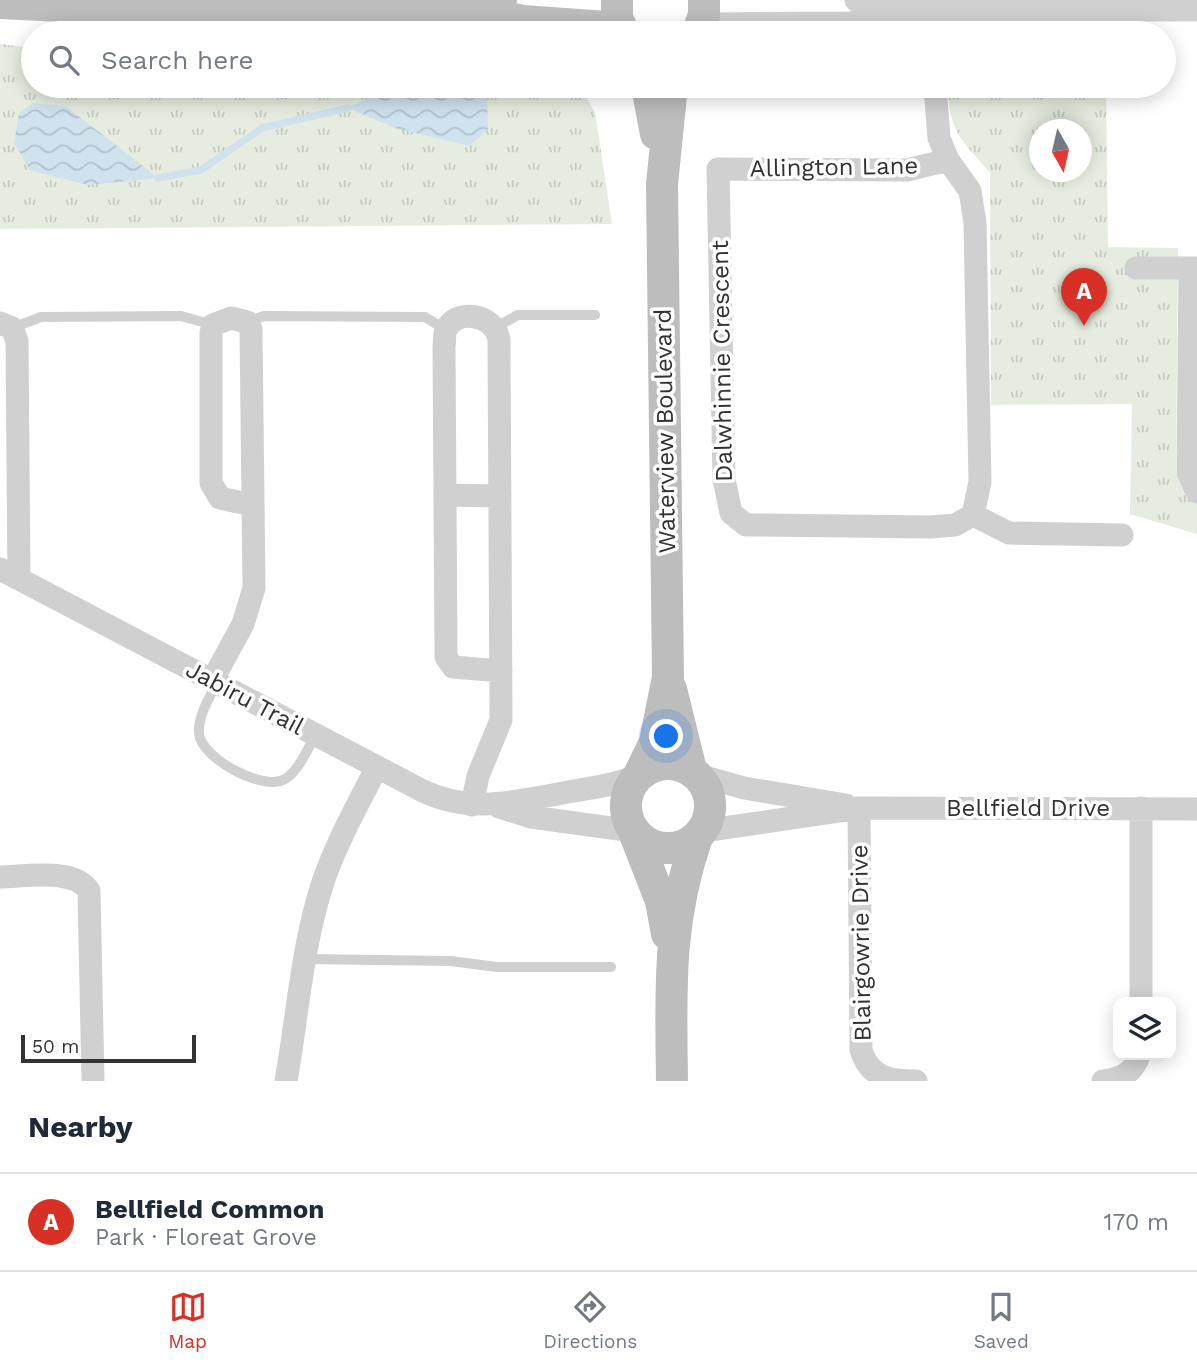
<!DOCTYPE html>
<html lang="en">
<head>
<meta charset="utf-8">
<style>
  body { margin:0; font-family:"Work Sans",sans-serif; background:#f6f6f7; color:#1f2937 }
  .controls { position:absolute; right:21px; bottom:21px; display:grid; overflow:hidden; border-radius:14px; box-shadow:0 4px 18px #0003 }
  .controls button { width:63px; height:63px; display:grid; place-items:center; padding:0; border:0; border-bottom:2px solid #e0e1e3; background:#fff; color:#1f2937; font:35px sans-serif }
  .compass { position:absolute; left:1029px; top:119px; width:63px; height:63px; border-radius:50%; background:#fff; box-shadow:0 4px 18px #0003; rotate:172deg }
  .scale { position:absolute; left:21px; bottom:18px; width:175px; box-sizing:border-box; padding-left:7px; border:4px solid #333; border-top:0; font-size:19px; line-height:24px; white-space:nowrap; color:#333; -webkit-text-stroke:5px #fff; paint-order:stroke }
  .you { position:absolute; left:667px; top:737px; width:24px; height:24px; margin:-18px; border:5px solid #fff; border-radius:50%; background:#1a73e8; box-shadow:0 0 0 10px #1a73e833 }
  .badge { display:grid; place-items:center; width:46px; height:46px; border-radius:50%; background:#d93025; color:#fff; font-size:23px; font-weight:700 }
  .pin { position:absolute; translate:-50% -58px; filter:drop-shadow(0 2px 4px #0008) }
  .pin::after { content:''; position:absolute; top:37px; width:24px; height:21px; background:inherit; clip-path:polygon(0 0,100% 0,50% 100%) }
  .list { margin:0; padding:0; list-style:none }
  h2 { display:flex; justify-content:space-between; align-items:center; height:91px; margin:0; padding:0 28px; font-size:30px }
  h2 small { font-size:23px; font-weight:400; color:#747a83 }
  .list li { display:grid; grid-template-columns:46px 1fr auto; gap:21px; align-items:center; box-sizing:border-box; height:98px; padding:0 28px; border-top:2px solid #e0e1e3 }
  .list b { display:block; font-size:26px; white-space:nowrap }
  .list p { margin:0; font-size:23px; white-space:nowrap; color:#747a83 }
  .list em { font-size:23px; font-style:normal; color:#747a83 }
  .icon { flex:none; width:38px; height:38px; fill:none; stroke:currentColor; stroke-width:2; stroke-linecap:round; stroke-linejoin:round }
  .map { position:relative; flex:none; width:1197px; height:1081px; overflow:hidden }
  .search { position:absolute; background:#fff; box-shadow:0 4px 18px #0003; left:21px; right:21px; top:21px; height:77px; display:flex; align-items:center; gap:18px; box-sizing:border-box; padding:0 24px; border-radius:38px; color:#747a83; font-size:26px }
  .sheet { height:189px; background:#fff }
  nav { display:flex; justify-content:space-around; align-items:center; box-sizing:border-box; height:98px; border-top:2px solid #e0e1e3; background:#fff; font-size:19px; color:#747a83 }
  nav a { display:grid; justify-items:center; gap:4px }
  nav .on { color:#d93025 }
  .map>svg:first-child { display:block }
</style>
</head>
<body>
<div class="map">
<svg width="1197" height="1081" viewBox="0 0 1197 1081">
  <defs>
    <pattern id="park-tufts" width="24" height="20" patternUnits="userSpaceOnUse" patternTransform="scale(1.75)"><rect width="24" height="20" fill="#e6ecdf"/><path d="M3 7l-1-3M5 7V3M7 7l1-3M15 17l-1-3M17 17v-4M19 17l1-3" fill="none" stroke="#c6cbc0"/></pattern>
    <pattern id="water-waves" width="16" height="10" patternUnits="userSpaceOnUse" patternTransform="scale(1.75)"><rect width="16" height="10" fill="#cfe2ee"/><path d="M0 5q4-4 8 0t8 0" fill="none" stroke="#b2c2cd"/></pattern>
  </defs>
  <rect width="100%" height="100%" fill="#fff"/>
  <path fill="url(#park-tufts)" fill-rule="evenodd" d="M1105,17v16h-154l16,-14z
    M0,44l33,4v38h546l16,26 17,112 -612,5z
    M948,86h158l2,161 70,1 -2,225 21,22v39l-67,-20 2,-110 -141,1 -1,-232c-29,-35 -41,-39 -42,-87zM1040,130h42v42h-42z"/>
  <path fill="url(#water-waves)" d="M416,86h57l14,12 1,31 -18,17 -75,-18 -47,-20 27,-14z
    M33,103l34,4 91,71 -70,7 -58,-15 -16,-27 5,-30z"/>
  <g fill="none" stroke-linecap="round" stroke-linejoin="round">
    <path stroke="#cfe2ee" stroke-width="7" d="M158,178l43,-8 61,-42 86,-20"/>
    <path stroke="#d0d0d0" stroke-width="10" d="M247,322l17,-6 161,1 21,13
      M496,327l22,-12h77
      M12,328l29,-11 140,-1 32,9
      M217,683c-8,15 -19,33 -18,50 1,25 65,59 86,46 14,-8 22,-30 31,-44
      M305,959l146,2 46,6h114"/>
    <path stroke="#d0d0d0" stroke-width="23" d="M856,0l59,10h282
      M702,24l147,-1 53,-10
      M935,86l4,52 9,22 22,31 5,32 5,259 -7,33
      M948,160l-41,10 -189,-1 6,310 7,34 15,12h14l171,2 24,-2 18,-10 36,18 113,2
      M1136,268h54
      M1197,268h-7l-2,204 9,20
      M0,323l12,5 5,13 2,238
      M445,495l55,1
      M0,569l421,221c48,24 92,12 142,3 26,-5 49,-7 74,-17
      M212,681l31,-57 11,-36 -3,-259 -4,-7 -16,-4 -18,7 -2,8v150l9,15 32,7
      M698,775l46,13 102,17
      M472,805l6,-29 23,-56 -2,-381c-6,-27 -45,-30 -53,-9 -2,4 -1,12 -2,17l2,310 7,10 48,4
      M499,807l32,10 102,14
      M859,808l2,242c8,27 28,31 55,31
      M703,831l156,-23 338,1
      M0,877c25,0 74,-10 89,14l4,190
      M1141,1002v-194
      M286,1081c12,-67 16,-137 38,-202 14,-39 34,-75 53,-112
      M1103,1081c18,-2 31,-8 36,-26"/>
    <path stroke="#bdbdbd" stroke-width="32" d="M617,0v18l7,15
      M0,3l83,4 379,1 39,-8
      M470,10l53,11 97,7
      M697,33l7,-18v-15
      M647,86l9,48
      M671,689l20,81
      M626 806a42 42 0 1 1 84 0a42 42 0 1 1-84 0Z
      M639,775l16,-33 13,-65 -6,-493 10,-98
      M634,832l27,69 6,33
      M672,1081c-1,-89 -5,-158 25,-244"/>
  </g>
  <g text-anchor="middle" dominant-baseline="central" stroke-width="7" stroke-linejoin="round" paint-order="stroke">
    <g font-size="24" fill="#333" stroke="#fff">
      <text transform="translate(834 167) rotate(-1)">Allington Lane</text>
      <text transform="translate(722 361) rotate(-91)">Dalwhinnie Crescent</text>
      <text transform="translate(665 431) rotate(-91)">Waterview Boulevard</text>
      <text transform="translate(245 698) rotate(28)">Jabiru Trail</text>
      <text x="1028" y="808">Bellfield Drive</text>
      <text transform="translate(861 943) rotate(-91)">Blairgowrie Drive</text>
    </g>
  </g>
</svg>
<div class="controls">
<button><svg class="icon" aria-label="layers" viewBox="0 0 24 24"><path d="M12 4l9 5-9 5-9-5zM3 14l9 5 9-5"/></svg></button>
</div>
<svg class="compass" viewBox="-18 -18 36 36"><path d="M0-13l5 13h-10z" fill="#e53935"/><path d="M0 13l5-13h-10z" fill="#747a83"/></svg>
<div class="scale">50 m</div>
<div class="you"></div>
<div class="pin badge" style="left:1084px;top:326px">A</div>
<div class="search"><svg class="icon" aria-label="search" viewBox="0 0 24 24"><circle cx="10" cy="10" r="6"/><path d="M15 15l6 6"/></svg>Search here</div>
</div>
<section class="sheet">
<h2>Nearby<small></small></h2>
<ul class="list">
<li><span class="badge">A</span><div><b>Bellfield Common</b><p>Park · Floreat Grove</p></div><em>170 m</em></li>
</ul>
</section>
<nav>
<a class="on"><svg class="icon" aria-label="map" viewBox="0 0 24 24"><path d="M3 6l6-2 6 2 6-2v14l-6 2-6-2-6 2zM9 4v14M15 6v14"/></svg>Map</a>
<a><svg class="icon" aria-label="directions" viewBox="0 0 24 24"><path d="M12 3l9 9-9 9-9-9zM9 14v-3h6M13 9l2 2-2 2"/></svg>Directions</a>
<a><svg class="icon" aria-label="saved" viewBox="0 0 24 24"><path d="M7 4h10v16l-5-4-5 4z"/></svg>Saved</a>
</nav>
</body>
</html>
